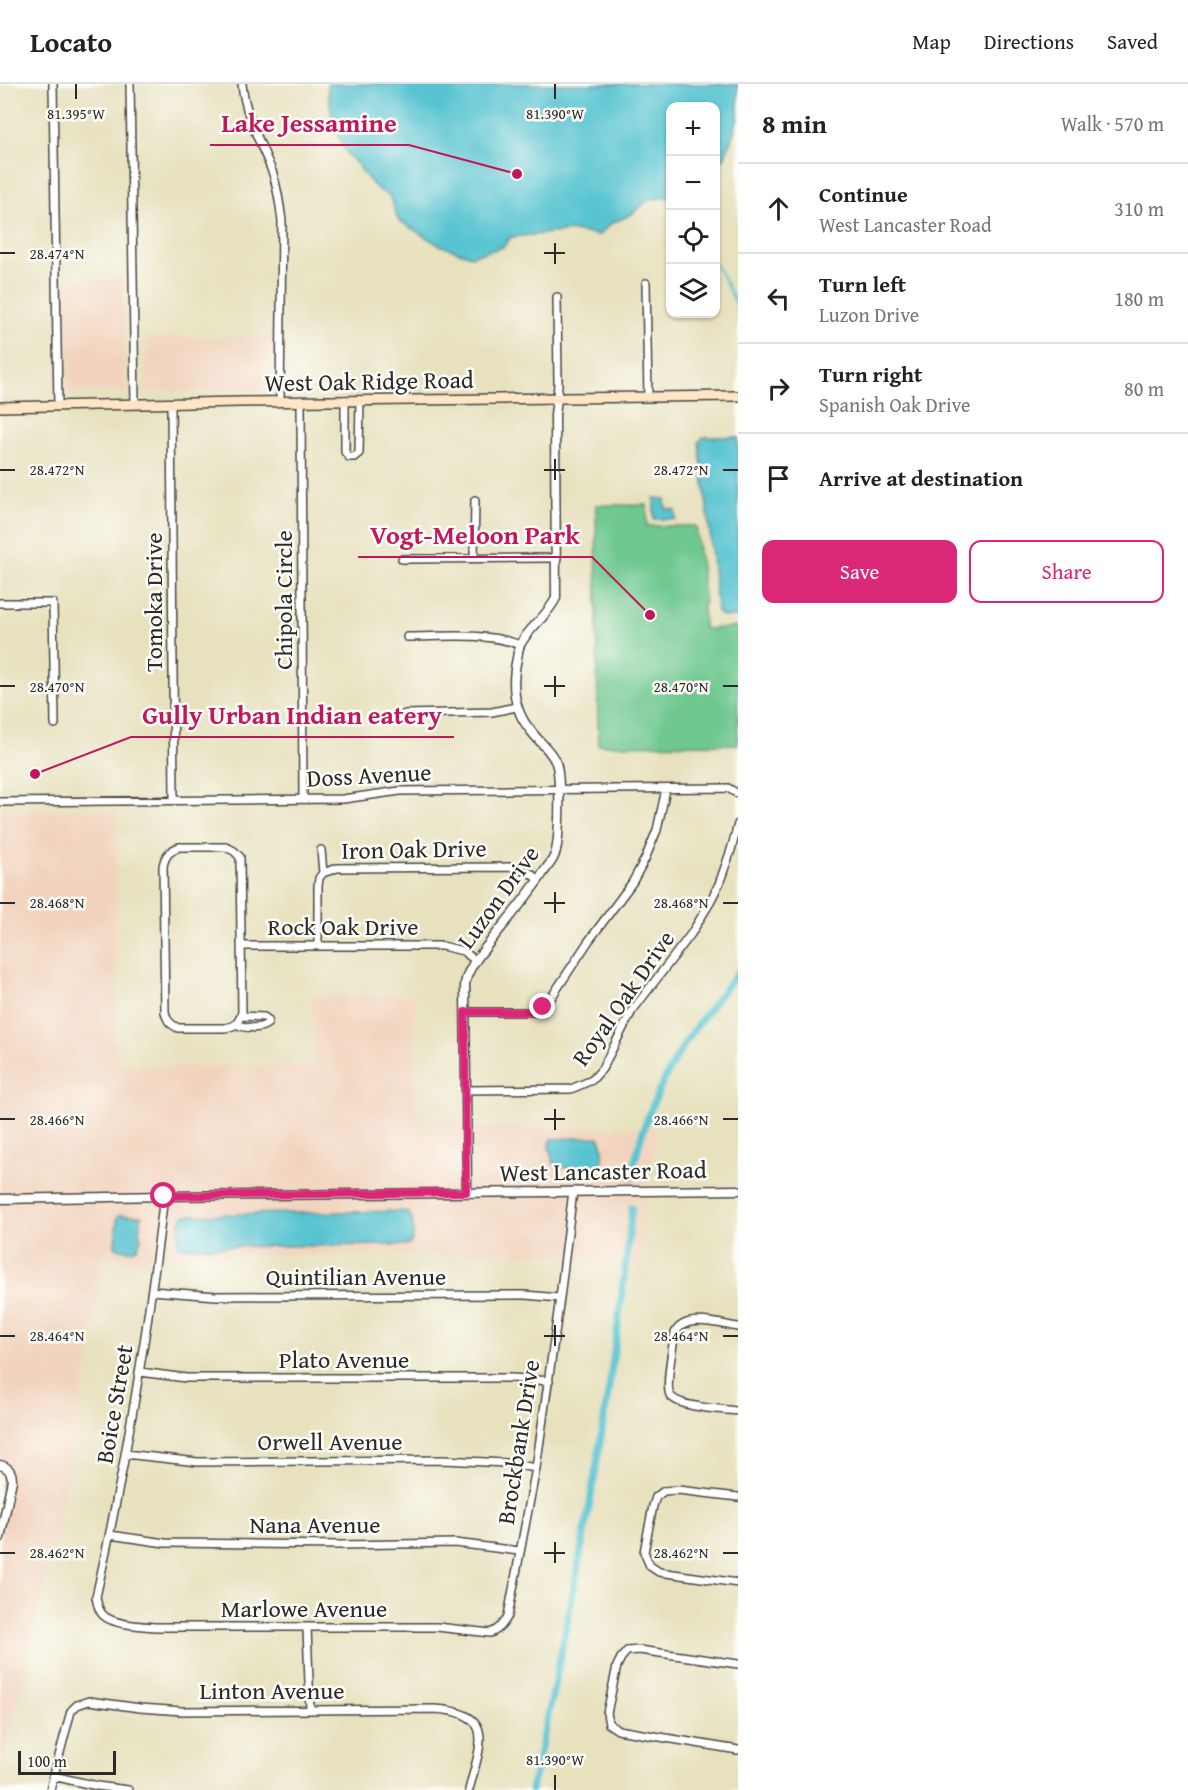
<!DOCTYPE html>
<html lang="en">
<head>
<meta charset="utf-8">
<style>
  body { margin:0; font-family:"Gentium Book Plus",serif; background:#f6f6f6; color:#222 }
  .controls { position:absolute; right:18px; top:18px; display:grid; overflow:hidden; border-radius:12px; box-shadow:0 2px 4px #0004 }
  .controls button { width:54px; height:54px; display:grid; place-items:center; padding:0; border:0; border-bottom:2px solid #e0e0e0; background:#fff; color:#222; font:30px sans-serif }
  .scale { position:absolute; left:18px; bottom:15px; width:98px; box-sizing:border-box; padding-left:6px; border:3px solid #2b2b2b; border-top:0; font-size:16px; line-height:21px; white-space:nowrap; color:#2b2b2b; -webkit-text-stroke:4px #fdfcf7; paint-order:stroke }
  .stop { position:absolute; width:18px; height:18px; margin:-14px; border:4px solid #db2777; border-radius:50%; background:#fff }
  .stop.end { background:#db2777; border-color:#fff; box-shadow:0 2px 6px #0008 }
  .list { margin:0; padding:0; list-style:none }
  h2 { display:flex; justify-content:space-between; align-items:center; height:78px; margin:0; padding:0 24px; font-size:26px }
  h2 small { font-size:20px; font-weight:400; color:#767676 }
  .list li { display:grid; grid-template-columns:39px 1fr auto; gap:18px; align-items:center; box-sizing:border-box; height:90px; padding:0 24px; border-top:2px solid #e0e0e0 }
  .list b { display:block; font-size:22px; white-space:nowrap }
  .list p { margin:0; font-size:20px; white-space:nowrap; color:#767676 }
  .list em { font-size:20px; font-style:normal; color:#767676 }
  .actions { display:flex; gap:12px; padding:18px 24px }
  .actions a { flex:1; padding:14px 0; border:2px solid #db2777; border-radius:12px; text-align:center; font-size:21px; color:#db2777 }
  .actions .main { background:#db2777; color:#fff }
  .icon { flex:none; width:33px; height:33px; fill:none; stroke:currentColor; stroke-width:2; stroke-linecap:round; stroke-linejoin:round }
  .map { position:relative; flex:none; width:738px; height:1706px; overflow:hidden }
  header { display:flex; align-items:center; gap:36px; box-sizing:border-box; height:84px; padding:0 30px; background:#fff; border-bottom:2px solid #e0e0e0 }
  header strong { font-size:28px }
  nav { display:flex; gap:33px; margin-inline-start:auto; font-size:21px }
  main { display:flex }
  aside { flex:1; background:#fff }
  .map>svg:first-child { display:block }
</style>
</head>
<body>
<header>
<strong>Locato</strong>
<nav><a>Map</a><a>Directions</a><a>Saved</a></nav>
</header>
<main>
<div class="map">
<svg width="738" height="1706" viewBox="0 0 738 1706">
  <rect width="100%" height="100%" fill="#fdfcf7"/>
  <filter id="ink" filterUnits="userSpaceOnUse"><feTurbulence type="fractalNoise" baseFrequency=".0167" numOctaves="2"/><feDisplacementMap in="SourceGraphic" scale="12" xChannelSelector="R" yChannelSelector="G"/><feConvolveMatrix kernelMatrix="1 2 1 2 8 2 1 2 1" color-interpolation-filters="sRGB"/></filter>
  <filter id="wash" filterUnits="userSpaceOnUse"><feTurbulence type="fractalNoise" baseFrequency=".008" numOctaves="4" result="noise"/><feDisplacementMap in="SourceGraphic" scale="24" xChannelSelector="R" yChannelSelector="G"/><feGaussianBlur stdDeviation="1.35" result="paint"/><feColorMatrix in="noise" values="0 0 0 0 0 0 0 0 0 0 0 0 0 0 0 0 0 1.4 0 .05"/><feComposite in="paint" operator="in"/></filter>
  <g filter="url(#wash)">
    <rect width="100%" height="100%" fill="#e7e1be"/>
    <path fill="#f2d4be" d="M124,195l2,112 -60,1 -1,-112z
      M271,253v52l-125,2v-53z
      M116,725l1,258 197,-2 -2,-69 103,-1 1,126h59v7h183l-8,38 -11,99 -64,-7v-4l-428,2 -1,7 -43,-6 -15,107 -29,158 -59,252v-963z"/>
    <path fill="#6ec88f" stroke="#4c7a5d" stroke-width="1.5" d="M596,421h51v21h49l9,77h-2l1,26 34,-2v117l-140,1z"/>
    <path fill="#58c4d1" stroke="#42787e" stroke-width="1.5" d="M327,0h411v35l-13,38 -9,7v-58h-46v92l-7,-1 -15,3 -16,14 -22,10 -11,11 -26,-4 -62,6 -8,10 -32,9 -32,-11 -41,-25 -8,-24c-17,-7 -20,-15 -31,-29 -3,-5 -9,-9 -12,-14 -14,-22 -17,-45 -20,-69z
      M703,353h35v180c-8,0 -16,2 -21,-5l-7,-78 -11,-92z
      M654,414l11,1 1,10 9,1 1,9h-22z
      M599,1053c4,6 7,23 1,28 -5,4 -33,3 -39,2 -5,0 -5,-1 -8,-5l-4,-16 3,-7z
      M402,1127l7,2c5,9 6,23 1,31l-4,1 -219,2h-6l-3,-2c0,-9 -1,-26 8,-30z
      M120,1131l22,1 -3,14 2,8 -4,10c-6,3 -16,3 -22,-2l2,-28z"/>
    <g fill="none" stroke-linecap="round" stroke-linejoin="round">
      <path stroke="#58c4d1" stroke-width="2" d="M716,180l22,43"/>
      <path stroke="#58c4d1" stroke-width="7" d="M632,1093c8,-53 33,-105 63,-149 14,-19 29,-38 43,-56
        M531,1706c15,-60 27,-121 39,-183 27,-132 48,-266 62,-400"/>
    </g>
  </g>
  <g filter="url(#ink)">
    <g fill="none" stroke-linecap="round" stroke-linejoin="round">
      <g stroke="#474641" stroke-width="10">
        <path id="minor" d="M53,0l5,321
          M130,0l5,319
          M242,0c3,32 20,61 31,90 5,16 7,31 9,47l-2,180
          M646,199l2,114
          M557,213l1,87 -1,14
          M345,316v52l4,5h5l5,-4 1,-53
          M301,317l2,398
          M171,319l3,397
          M474,474l1,-58
          M402,475l155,-1
          M0,519h53l2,121
          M407,553c36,0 80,-5 113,8
          M405,630l87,-2 24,-5
          M0,718l343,-3 57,-8 328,-3 10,6
          M179,763h47l8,4 6,6 2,155 -4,10 -5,4 -8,2h-47c-8,-4 -11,-7 -13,-16l-2,-146c2,-10 6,-15 16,-19z
          M321,766l2,23
          M323,789l14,-5 175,-1 18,6 9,7
          M318,861v-59l1,-8 4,-5
          M242,862h200l21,5 13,10
          M465,928h67l11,-5 6,-6 39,-59 44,-59 13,-24 12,-29 9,-41
          M236,940c8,4 25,6 32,-1v-3l-4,-3 -23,-1
          M466,1006l105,-1 21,-9 10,-11 30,-58 59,-77 17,-28 11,-22 12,-34 7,-26
          M164,1112c-16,135 -38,268 -68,401 1,6 2,13 7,18 10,10 39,11 53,12h281l53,6c9,-3 13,-9 18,-17l28,-148 24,-170 13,-107
          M152,1207l64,5 309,-1 35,3
          M738,1243c-19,-3 -53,-14 -63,6 -2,12 -10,53 -5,62 8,13 52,14 68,16
          M140,1288l46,6h326l37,3
          M125,1370l73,8 245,-2 64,3 29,5
          M738,1413l-60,-7 -14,1 -8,6 -3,9 -9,46 6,14 9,6 79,11
          M110,1451l55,8 177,2 113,-2 64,8
          M307,1543l3,82
          M738,1580l-99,-14 -12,1 -6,7 -4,8 -10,47 2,11 9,6 120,20
          M53,1692l44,10 31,4
          M50,1706l21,-79 6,-6 12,-4 51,7 42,3 252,-2c64,3 46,36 35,81"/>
      </g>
      <g stroke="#474641" stroke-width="11">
        <path id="tertiary" d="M467,1108l-2,-208c3,-18 17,-31 28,-46 17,-21 35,-42 50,-65 4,-6 10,-12 12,-19 5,-14 6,-77 1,-91 -5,-13 -17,-21 -25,-32 -18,-21 -20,-46 -14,-73 1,-4 1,-9 3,-13 9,-18 27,-28 36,-47l-1,-183 2,-17
          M0,1115l164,-3 574,-6
          M0,1381c8,2 12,7 12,15l-12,58"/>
      </g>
      <g stroke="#474641" stroke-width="12">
        <path id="secondary" d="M0,323l239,-5 499,-6"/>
      </g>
      <use href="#minor" stroke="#fff" stroke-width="7"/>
      <use href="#tertiary" stroke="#fff" stroke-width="8"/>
      <use href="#secondary" stroke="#fde5c5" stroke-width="9"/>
    </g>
  </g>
  <g fill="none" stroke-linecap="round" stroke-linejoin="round" filter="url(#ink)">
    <path stroke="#db2777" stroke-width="8" d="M164,1112l302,-4 -1,-180h67l11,-5"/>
  </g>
  <path fill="none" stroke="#2b2b2b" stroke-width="2" d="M76,0v15M555,0v15M555,159v21M0,169h15M544,169h21M555,375v21M0,386h15M544,386h21M723,386h15M555,592v21M0,602h15M544,602h21M723,602h15M555,808v21M0,819h15M544,819h21M723,819h15M555,1025v21M0,1035h15M544,1035h21M723,1035h15M555,1241v21M0,1252h15M544,1252h21M723,1252h15M555,1458v21M0,1469h15M544,1469h21M723,1469h15M555,1691v15"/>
  <g text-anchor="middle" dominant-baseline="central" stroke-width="5" stroke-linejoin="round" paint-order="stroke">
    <g font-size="24" fill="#2b2b2b" stroke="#fdfcf7">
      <text transform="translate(369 297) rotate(-1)">West Oak Ridge Road</text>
      <text transform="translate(283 516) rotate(-90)">Chipola Circle</text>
      <text transform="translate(153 518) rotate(-90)">Tomoka Drive</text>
      <text transform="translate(369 691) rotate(-3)">Doss Avenue</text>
      <text transform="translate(414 765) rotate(-1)">Iron Oak Drive</text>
      <text transform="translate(498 813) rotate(-54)">Luzon Drive</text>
      <text x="343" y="842">Rock Oak Drive</text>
      <text transform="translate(623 914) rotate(-55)">Royal Oak Drive</text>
      <text transform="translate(603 1087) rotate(-1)">West Lancaster Road</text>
      <text x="356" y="1192">Quintilian Avenue</text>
      <text x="344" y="1275">Plato Avenue</text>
      <text transform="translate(114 1320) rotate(-80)">Boice Street</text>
      <text x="330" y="1357">Orwell Avenue</text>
      <text transform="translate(518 1358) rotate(-81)">Brockbank Drive</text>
      <text x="315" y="1440">Nana Avenue</text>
      <text x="304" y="1524">Marlowe Avenue</text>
      <text x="272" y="1606">Linton Avenue</text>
    </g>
  </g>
  <g font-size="15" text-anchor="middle" fill="#2b2b2b" stroke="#fdfcf7" stroke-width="5" stroke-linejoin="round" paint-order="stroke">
    <text x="76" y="35">81.395°W</text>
    <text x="555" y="35">81.390°W</text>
    <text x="57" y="175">28.474°N</text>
    <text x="57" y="391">28.472°N</text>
    <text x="681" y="391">28.472°N</text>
    <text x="57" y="608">28.470°N</text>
    <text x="681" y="608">28.470°N</text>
    <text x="57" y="824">28.468°N</text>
    <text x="681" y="824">28.468°N</text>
    <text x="57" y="1041">28.466°N</text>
    <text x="681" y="1041">28.466°N</text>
    <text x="57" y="1257">28.464°N</text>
    <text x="681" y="1257">28.464°N</text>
    <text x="57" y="1474">28.462°N</text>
    <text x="681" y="1474">28.462°N</text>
    <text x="555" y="1681">81.390°W</text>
  </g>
  <path fill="none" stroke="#c2185b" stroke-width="2" d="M517 90L409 61H210M650 531L592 473H358M35 690L131 653H454"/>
  <g fill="#c2185b" stroke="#fdfcf7" stroke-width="2">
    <circle cx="517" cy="90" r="6"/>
    <circle cx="650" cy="531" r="6"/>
    <circle cx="35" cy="690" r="6"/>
  </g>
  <g font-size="26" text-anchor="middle" font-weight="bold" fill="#c2185b" stroke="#fdfcf7" stroke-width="5" stroke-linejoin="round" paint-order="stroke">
    <text x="309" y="48">Lake Jessamine</text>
    <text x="475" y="460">Vogt-Meloon Park</text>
    <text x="292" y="640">Gully Urban Indian eatery</text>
  </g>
</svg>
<div class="controls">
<button>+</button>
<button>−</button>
<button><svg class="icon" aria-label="locate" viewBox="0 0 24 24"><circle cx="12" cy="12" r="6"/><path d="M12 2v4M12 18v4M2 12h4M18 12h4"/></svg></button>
<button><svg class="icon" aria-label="layers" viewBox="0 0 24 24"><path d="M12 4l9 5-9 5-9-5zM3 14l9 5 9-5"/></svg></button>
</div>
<div class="scale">100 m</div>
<div class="stop" style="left:164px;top:1112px"></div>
<div class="stop end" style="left:543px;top:923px"></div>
</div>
<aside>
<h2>8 min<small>Walk · 570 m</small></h2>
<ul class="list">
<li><svg class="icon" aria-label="ahead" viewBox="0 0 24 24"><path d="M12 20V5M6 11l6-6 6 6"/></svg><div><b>Continue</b><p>West Lancaster Road</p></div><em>310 m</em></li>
<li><svg class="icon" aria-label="left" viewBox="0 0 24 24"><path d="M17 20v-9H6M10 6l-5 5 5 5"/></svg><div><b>Turn left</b><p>Luzon Drive</p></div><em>180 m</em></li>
<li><svg class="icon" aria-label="right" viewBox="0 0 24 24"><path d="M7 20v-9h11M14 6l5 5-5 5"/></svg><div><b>Turn right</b><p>Spanish Oak Drive</p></div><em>80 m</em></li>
<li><svg class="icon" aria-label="arrive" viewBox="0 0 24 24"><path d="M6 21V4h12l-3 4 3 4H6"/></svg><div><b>Arrive at destination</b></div></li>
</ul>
<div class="actions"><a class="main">Save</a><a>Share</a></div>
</aside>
</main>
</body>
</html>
